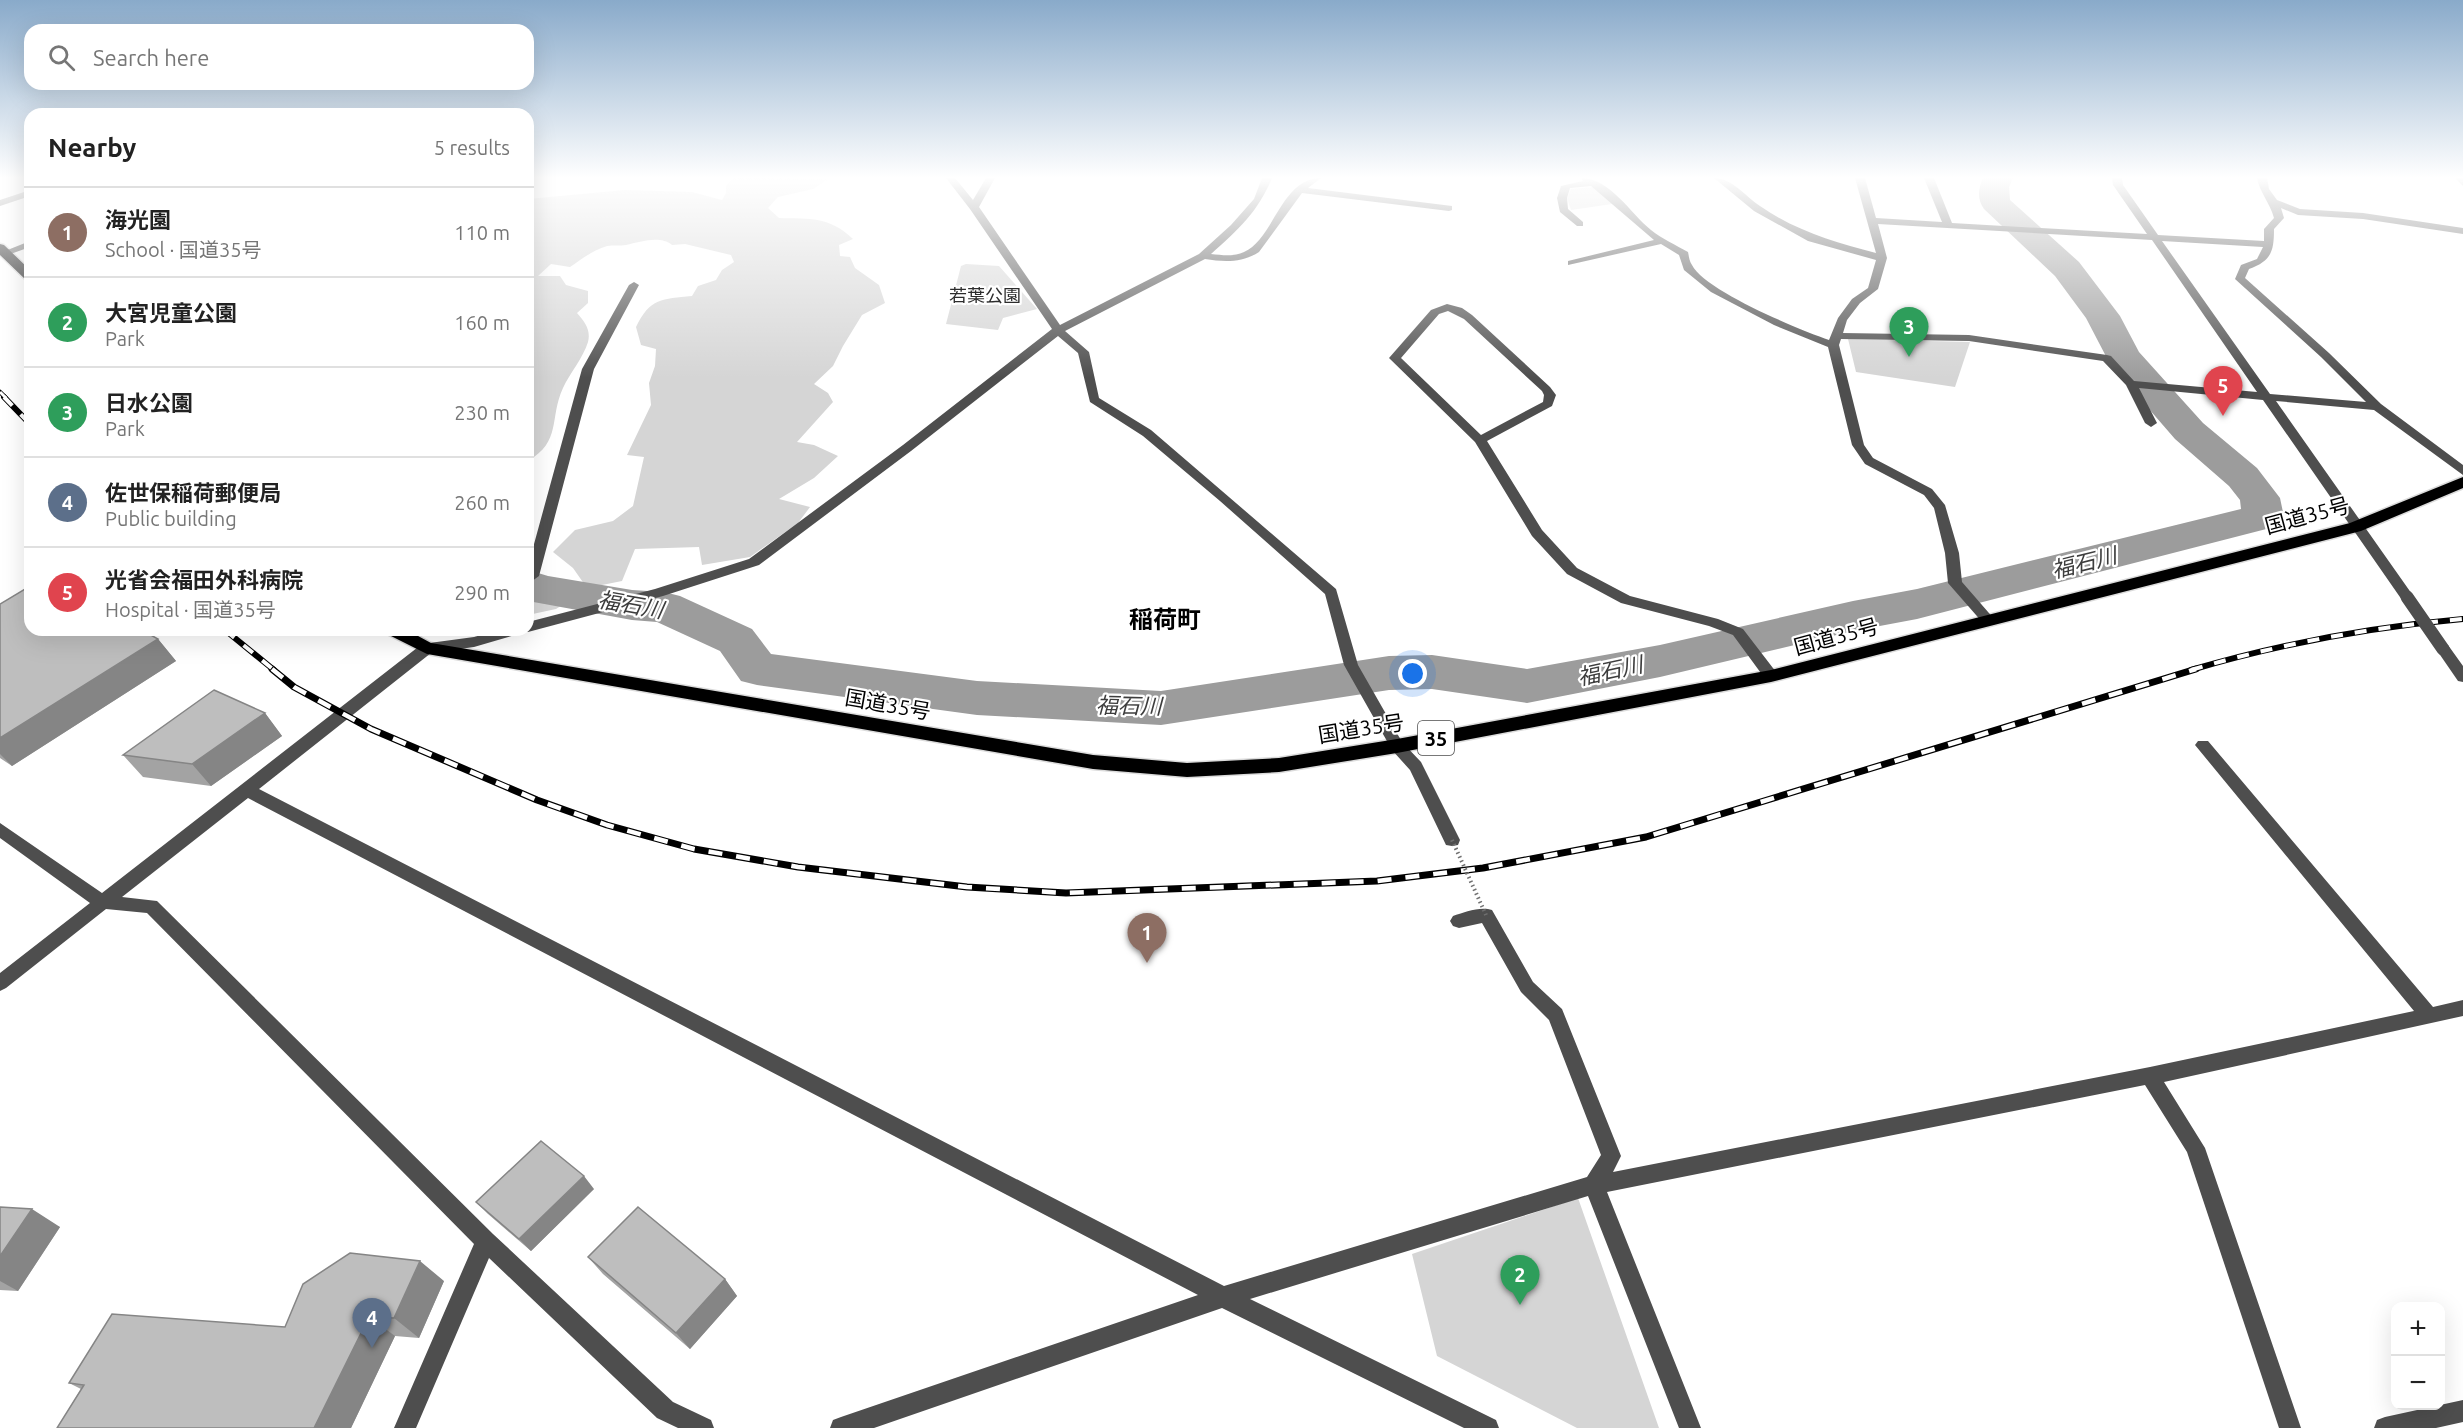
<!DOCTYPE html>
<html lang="en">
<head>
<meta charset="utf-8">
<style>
  body { margin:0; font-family:Ubuntu,"Noto Sans JP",sans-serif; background:#f2f2f2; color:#222 }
  .controls { position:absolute; right:18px; bottom:18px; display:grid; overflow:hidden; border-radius:12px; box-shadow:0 6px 24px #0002 }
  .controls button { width:54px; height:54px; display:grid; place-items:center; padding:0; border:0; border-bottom:2px solid #e0e0e0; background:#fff; color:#222; font:30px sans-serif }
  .you { position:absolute; left:1413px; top:674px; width:21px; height:21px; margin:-15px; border:4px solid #fff; border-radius:50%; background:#1a73e8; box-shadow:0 0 0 9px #1a73e833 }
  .badge { display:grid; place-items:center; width:39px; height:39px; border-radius:50%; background:#000; color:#fff; font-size:20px; font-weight:700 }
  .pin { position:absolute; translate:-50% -50px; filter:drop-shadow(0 2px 3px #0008) }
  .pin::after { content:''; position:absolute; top:32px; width:21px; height:18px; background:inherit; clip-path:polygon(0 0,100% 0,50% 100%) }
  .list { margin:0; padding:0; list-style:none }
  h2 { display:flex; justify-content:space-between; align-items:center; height:78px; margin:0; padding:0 24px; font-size:26px }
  h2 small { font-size:20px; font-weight:400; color:#767676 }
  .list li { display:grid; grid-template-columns:39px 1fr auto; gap:18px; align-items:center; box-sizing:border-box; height:90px; padding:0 24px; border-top:2px solid #e0e0e0 }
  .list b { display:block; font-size:22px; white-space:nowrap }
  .list p { margin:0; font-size:20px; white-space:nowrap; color:#767676 }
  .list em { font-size:20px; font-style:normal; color:#767676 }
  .icon { flex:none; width:33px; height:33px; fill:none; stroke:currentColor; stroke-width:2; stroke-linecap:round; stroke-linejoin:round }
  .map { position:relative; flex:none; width:2463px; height:1428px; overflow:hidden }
  .search { position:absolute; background:#fff; box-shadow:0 6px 24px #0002; left:24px; top:24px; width:510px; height:66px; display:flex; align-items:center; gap:15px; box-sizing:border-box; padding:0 21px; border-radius:18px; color:#767676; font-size:22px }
  .panel { position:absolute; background:#fff; box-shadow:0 6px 24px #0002; left:24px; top:108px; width:510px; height:528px; border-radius:18px }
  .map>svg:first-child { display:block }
</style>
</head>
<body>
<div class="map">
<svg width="2463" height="1428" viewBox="0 0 2463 1428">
  <rect width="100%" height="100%" fill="#fff"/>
  <path fill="#d5d5d5" d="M733,178l95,1 -15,10 -35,8 -10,11 11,10c31,1 50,-2 74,21l-14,6 1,11 10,1 5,11 24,17 6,18 -23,12 -19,31 -10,20 -19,18 14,9 5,9 -36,40 17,3 24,11 -24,22 -35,21 31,8 -12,16 -48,34 -48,8 -3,-18 -64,2 -13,32 -35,7 -14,-20 -20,-16 22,-22 38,-9 20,-15 11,-49 -17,-2 24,-50 -2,-22 6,-17 1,-17 -15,-4 -5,-18c14,-29 26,-28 56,-31l6,-10 18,-6 6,-10 12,-8 -3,-7 -46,-11 -13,1c-12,-10 -32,-3 -46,0 -6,1 -13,0 -19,1 -14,4 -25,13 -37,21l-19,-3 -13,12h22l6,9 22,6v12l-11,10c8,9 14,17 11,29 -5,16 -18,31 -25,46 -14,30 -1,53 -35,73v-262l97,-9 67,2 30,8 4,-7v-7z
    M1594,187l18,17 -41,6 -4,-12 4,-9z
    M966,264l33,2 38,43 -34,9 -5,12 -52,-6 15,-58z
    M1848,339l122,3 -15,45 -99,-15z
    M528,592l36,12 -8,5 -28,6z
    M1578,1198l81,230h-82l-140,-72 -25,-102z"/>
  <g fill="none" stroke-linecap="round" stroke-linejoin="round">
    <path fill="#9c9c9c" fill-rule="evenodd" d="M1983,178h30l-4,9 1,13 69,62 41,54 19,36 64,71 54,45 23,30 4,19 -6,9 -361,93 -64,12 -193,46 -133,26 -95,-14 -43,1 -228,35 -184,-10 -220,-30 -16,-4 -21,-30 -63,-29 -25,-2 -104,-19v-31l20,6 84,14 32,2 16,4 72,33 19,25 206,27 184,10 228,-35 43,-1 95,14 133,-24 193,-44 64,-12 324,-80 -1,-9 -11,-14 -54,-47 -65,-75 -24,-46 -31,-42 -71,-67c-7,-10 -6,-20 -1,-31z"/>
    <g stroke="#dbdbdb" stroke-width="3">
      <path id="highway" d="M0,244l4,1 26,25v11l-4,-1 -26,-25z
        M2463,477v11l-102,43 -590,151 -374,71 -118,19 -92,5 -94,-8 -666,-115 -40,-20 -2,-4h22l24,13 662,112 94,8 92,-5 118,-19 374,-69 579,-147z"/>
    </g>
    <path fill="#4e4e4e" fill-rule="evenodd" d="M946,178h9l18,22 13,-22h9l-16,29 81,118 139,-71 32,-29 23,-26 8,-21h10c-14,34 -34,52 -61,76 11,1 23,3 33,-2 30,-13 37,-74 77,-74l-13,10 144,18v4l-3,1 -147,-18 -43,59c-17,11 -35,10 -54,7l-140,72 24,21 10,46 52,32 185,159 22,76 44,77 19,20 39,78 -2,5 -6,1 -6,-1 -36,-75 -18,-20 -48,-85 -19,-71 -105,-93 -77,-65 -53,-34 -12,-49 -20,-17 -147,115 -152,114 -96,31 -135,36 -4,-1 -2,2 -48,14 -43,6 -172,136 965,497 363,-109 14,-22 -52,-135 -28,-28 -39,-69 -23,5 -6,-2 -3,-5 3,-5c11,-4 28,-10 39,-6l41,72 29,27 59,147 -8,16 537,-105 264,-56 -219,-266 3,-4h10l225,266 30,-7v16l-299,66 41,66 96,280h-22l-92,-276 -42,-67 -538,107 94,236h-22l-91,-232 -338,103 246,121 3,8h-35l-242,-120 -348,120h-44l3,-8 8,-3 357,-122 -950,-497 -126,99 35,4 336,333 180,168 38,18 3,8h-36l-21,-10 -168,-160 -73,170h-22l80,-184 -327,-331 -41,-4 -100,79 -6,3v-18l90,-70 -90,-65v-15l102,70 320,-249 52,-7 25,-7h29v-8l127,-33 94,-30 154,-114 149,-116 -82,-120z
      M1581,178c29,0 49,35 70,52 11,9 25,15 37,22 1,4 1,9 4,13 13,26 108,65 137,75l9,-22 14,-19 16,-11 8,-28 -68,-19 -54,-30 -40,-33c18,0 31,18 46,28 36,25 74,36 116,47l-21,-75h10l11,40 66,4 -18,-44h10l18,45 195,11 -34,-49 -1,-7h10l1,7 35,50 106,6v-12l10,-11c-4,-15 -14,-25 -17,-40h10l2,11 8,11 23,9 63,4 100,15v6l-100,-15 -65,-4 -17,-7 3,10 -10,11c0,23 -3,32 -25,40l-4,9 84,75 52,51 82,61v10l-89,-65 -98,-9 138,196 -7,5 -5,-2 -139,-200 -124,-12 18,35 -6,4 -6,-4 -19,-38 -23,-24 -134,-20 -128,-2 -2,6 25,100 9,13 59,31 13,16 14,48 3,29 33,38 -2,3h-10l-35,-40 -3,-30 -11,-45 -10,-13 -59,-31 -13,-19 -24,-98 -54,-22 -63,-33 -27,-22 -5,-15 -18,-11 -93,21v-4l86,-21 -63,-54 -21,2 -3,10 1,11 15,13v4h-6l-17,-14 -3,-14 4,-12 22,-5zM1878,224l274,16 105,152 -123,-11 -23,-25 -4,-1 -138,-20 -126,-2 4,-13 13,-17 18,-14 9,-31zM2162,241l101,6 -6,12 -16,6 -6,14 86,78 45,45 -96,-8z
      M2455,178h8v8z
      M30,190v6l-30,10v-6z
      M30,241v6l-25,9 -5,-3z
      M634,282l5,3 -45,84 -55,207 -11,8v-18l54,-197 47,-84z
      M1447,304l15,4 10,7 78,72 6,8 -4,11 -65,35 55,89 35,38 53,28 88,23 25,10 33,43 2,4 -2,4h-10l-33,-45 -24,-9 -88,-23 -54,-29 -35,-38 -57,-94 -86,-84 42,-48zM1448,311l16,8 78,72 2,4 -1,7 -62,33 -80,-77 38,-44z
      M2443,644l5,1 15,21v16l-5,-1 -22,-32z
      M2463,1400v22l-27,6h-62l3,-8 8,-3z"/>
    <use href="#highway" fill="#000" fill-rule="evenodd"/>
    <g stroke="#000" stroke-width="4.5">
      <path id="rail-far2" d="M0,392l6,6"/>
    </g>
    <g stroke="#000" stroke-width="6">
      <path id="rail-far1" d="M4,397l26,27
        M225,630l49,40
        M2191,670c88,-26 181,-43 272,-51"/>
    </g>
    <g stroke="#000" stroke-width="7">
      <path id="rail" d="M272,669l22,18 77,42 166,71 70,25 87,24 104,18 169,20 99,6 311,-12 106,-13 163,-31 550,-168"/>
    </g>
    <use href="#rail-far2" stroke="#fff" stroke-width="3" stroke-dasharray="10" stroke-linecap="butt"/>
    <use href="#rail-far1" stroke="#fff" stroke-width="4" stroke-dasharray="12" stroke-linecap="butt"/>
    <use href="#rail" stroke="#fff" stroke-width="4.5" stroke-dasharray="14" stroke-linecap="butt"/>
    <path stroke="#707070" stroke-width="4" stroke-dasharray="1.5 3" stroke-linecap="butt" d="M1452,840l34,75"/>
    <path stroke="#4e4e4e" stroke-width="13" d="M2407,597l36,52"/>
  </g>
  <path fill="#a3a3a3" d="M0,604l158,35 18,22 -164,105 -12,-8z
    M265,713l17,23 -71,50 -68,-9 -20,-22z
    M594,1189l-63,62 -43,-37 -12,-12z
    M0,1207l60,20 -42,64 -18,-1z
    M588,1257l137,22 12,17 -47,53 -87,-75z
    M444,1281l-25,57 -24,-2 -44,92h-294l24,-39 -12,-6 216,-56z"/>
  <path fill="#858585" d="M158,639l18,22 -164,105 -12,-12v-16z
    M265,713l17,23 -71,50 -19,-22z
    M584,1176l10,13 -63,62 -12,-12z
    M32,1209l28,18 -42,64 -18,-10v-25z
    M420,1261l24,20 -25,57 -25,-20z
    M725,1279l12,17 -47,53 -14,-16z
    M369,1317l26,19 -44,92h-37z"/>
  <path fill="#bebebe" stroke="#858585" stroke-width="1.5" d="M30,586v44h112l16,9 -158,99v-134z
    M214,690l51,23 -73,51 -69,-9z
    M541,1141l43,35 -65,63 -43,-37z
    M0,1207l32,2 -32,47z
    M638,1207l87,72 -49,54 -88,-76z
    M350,1253l70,8 -26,57 -25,-1 -55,111h-257l27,-43 -15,-2 43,-69 173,13 18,-43z"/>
  <linearGradient id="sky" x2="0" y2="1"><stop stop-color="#89aaca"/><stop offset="0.47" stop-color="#fff"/><stop offset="1" stop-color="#fff" stop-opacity="0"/></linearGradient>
  <rect width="2463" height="378" fill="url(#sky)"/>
  <g text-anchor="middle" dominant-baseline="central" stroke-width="4.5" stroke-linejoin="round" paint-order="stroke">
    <g font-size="18" fill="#2c2c2c" stroke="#fff">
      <text x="985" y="295">若葉公園</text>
    </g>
    <rect fill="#fff" stroke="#4c4c4c" stroke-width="1.5" x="1418" y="721" width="36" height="34" rx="4.5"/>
    <g font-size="20" font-weight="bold" fill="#000">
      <text x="1436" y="738">35</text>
    </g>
    <g font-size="21" fill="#000" stroke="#fff">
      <text transform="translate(2307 515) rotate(-15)">国道35号</text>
      <text transform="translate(1836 636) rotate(-15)">国道35号</text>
      <text transform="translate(888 704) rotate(10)">国道35号</text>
      <text transform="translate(1361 728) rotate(-9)">国道35号</text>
    </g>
    <g font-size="22" font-style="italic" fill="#3d3d3d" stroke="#fff">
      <text transform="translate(2084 562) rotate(-14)">福石川</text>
      <text transform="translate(631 604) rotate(10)">福石川</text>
      <text transform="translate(1610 670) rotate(-12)">福石川</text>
      <text transform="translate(1129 705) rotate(1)">福石川</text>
    </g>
    <g font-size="24" font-weight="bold" fill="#000" stroke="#fff">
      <text x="1165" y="619">稲荷町</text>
    </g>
  </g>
</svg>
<div class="controls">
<button>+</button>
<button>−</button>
</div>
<div class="you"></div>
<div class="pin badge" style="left:1147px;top:963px;background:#8d6e63">1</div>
<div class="pin badge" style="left:1520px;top:1305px;background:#2e9e5b">2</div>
<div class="pin badge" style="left:1909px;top:357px;background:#2e9e5b">3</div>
<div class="pin badge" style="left:372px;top:1348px;background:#5c6f8a">4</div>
<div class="pin badge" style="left:2223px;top:416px;background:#e0444e">5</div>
<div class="search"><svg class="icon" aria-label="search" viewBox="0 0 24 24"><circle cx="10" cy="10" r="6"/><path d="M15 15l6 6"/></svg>Search here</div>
<section class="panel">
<h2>Nearby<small>5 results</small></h2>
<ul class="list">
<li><span class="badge" style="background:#8d6e63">1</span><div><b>海光園</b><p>School · 国道35号</p></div><em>110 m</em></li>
<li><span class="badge" style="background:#2e9e5b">2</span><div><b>大宮児童公園</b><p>Park</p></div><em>160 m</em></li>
<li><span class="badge" style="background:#2e9e5b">3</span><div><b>日水公園</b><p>Park</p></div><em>230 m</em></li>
<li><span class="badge" style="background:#5c6f8a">4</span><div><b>佐世保稲荷郵便局</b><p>Public building</p></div><em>260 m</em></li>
<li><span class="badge" style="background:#e0444e">5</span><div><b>光省会福田外科病院</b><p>Hospital · 国道35号</p></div><em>290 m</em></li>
</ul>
</section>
</div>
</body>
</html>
